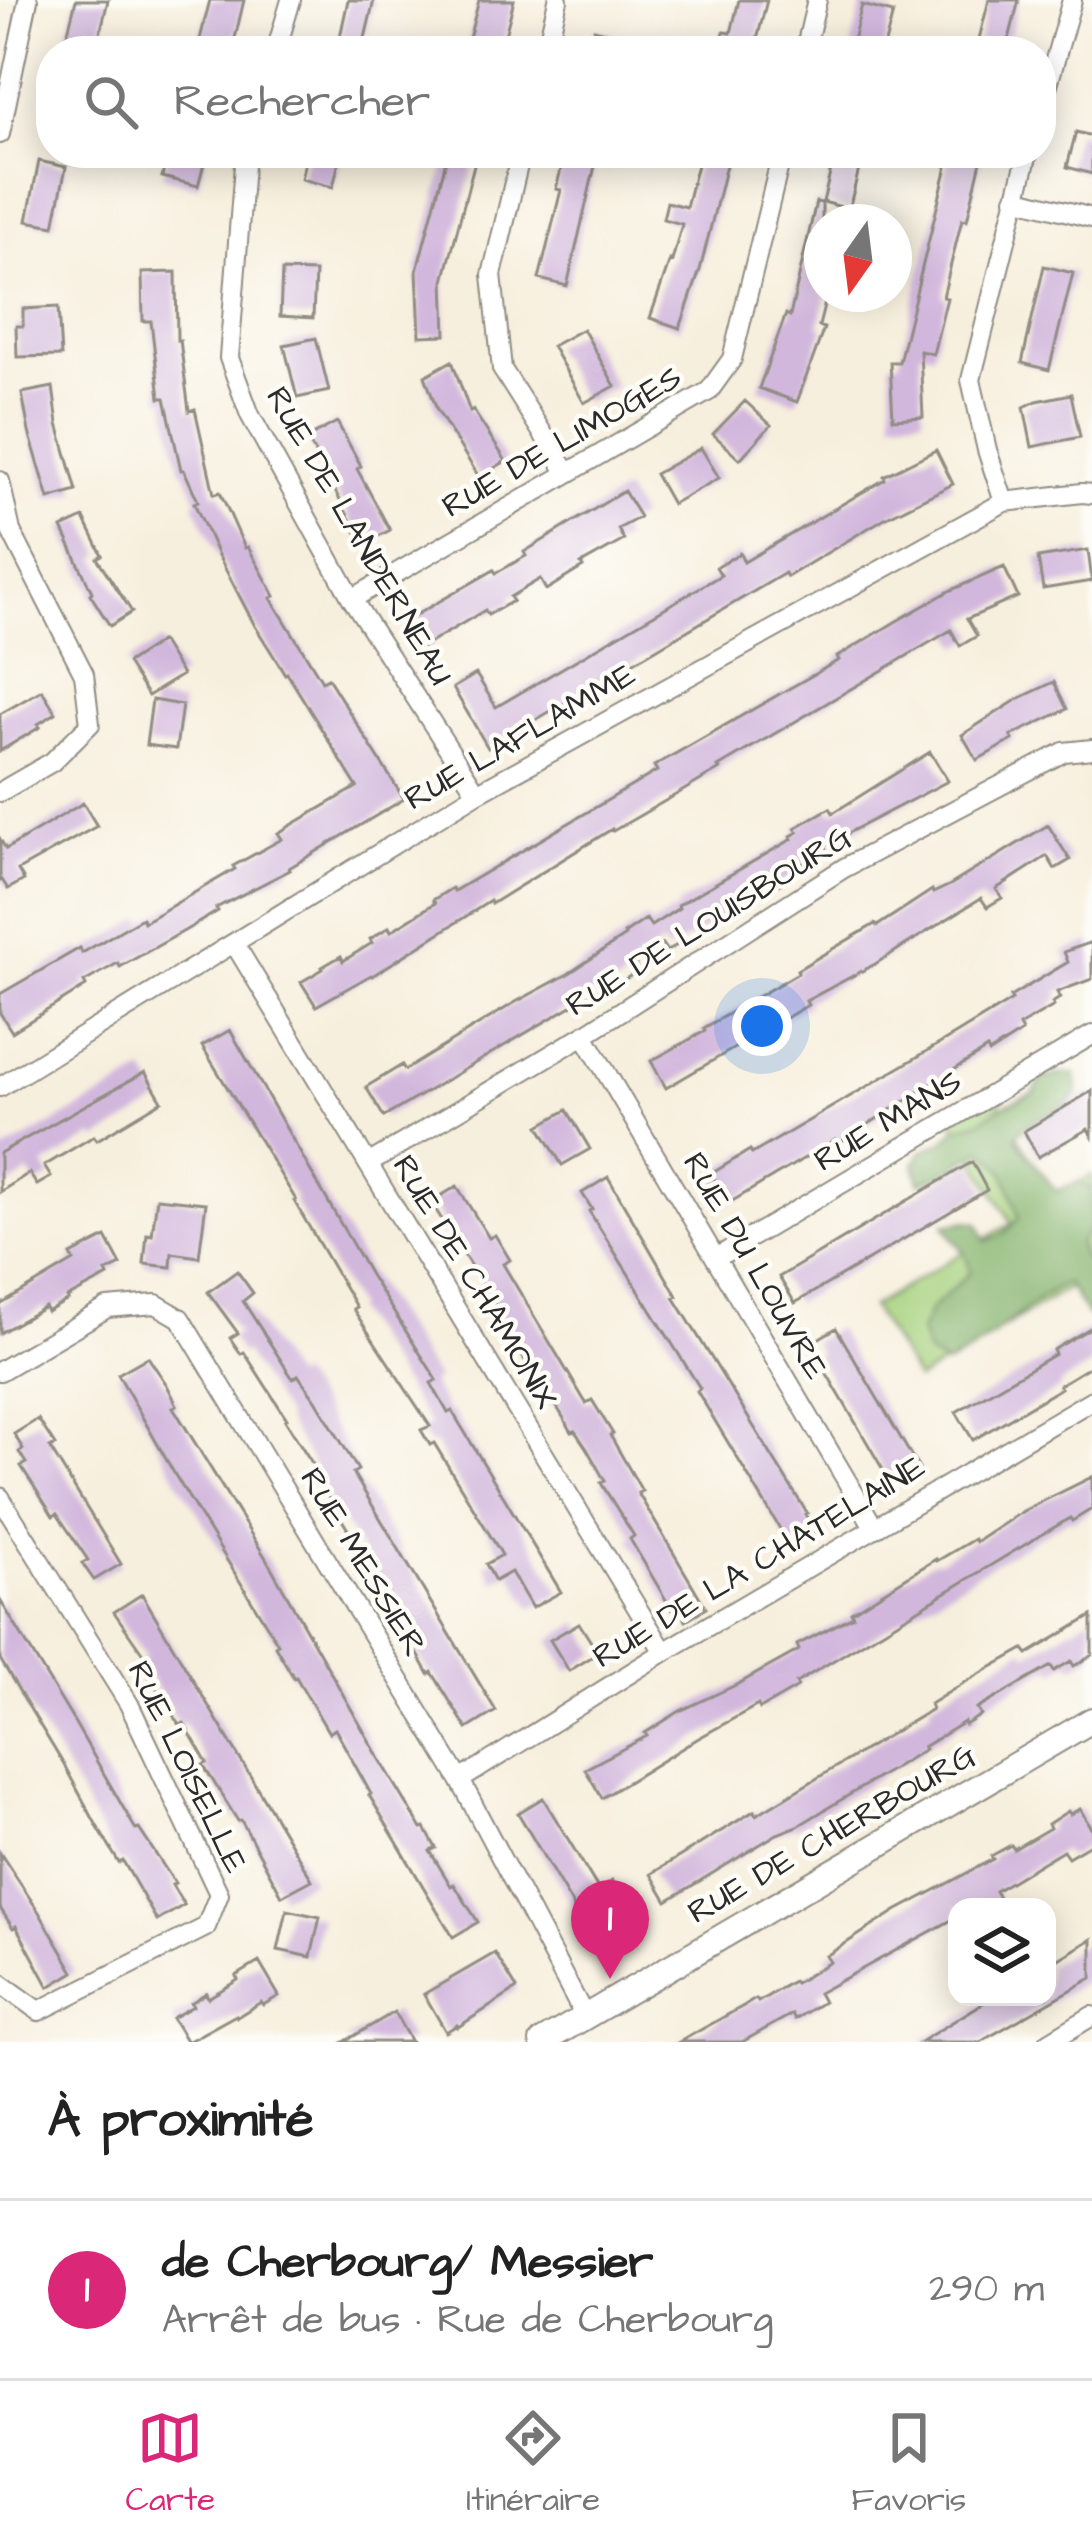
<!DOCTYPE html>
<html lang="fr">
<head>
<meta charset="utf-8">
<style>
  body { margin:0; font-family:"Architects Daughter",sans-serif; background:#f2f2f2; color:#222 }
  .controls { position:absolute; right:36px; bottom:36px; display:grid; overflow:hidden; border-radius:24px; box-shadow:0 6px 30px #0003 }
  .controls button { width:108px; height:108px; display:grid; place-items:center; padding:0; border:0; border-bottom:3px solid #e0e0e0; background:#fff; color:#222; font:60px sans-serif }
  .compass { position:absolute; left:804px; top:204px; width:108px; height:108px; border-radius:50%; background:#fff; box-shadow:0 6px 30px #0003; rotate:194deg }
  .you { position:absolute; left:762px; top:1026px; width:42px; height:42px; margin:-30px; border:9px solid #fff; border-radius:50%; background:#1a73e8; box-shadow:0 0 0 18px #1a73e833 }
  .badge { display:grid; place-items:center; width:78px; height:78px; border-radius:50%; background:#db2777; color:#fff; font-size:39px; font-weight:700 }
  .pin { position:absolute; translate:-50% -99px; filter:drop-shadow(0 3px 6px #0008) }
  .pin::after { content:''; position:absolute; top:63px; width:42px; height:36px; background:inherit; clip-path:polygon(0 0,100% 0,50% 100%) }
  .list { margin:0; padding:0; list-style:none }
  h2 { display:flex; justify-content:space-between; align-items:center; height:156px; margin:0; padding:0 48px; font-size:51px }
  h2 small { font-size:39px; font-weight:400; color:#767676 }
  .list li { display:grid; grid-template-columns:78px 1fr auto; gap:36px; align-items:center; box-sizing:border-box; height:180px; padding:0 48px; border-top:3px solid #e0e0e0 }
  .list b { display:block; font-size:45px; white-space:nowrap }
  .list p { margin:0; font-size:39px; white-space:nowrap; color:#767676 }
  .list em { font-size:39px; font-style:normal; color:#767676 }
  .icon { flex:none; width:66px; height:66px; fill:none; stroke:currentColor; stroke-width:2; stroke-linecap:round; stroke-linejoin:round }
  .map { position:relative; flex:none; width:1092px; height:2042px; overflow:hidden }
  .search { position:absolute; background:#fff; box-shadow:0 6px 30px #0003; left:36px; right:36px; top:36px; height:132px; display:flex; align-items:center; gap:30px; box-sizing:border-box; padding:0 42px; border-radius:48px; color:#767676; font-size:45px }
  .sheet { height:336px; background:#fff }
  nav { display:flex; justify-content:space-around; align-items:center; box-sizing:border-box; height:168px; border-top:3px solid #e0e0e0; background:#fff; font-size:33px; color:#767676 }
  nav a { display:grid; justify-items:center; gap:6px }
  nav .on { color:#db2777 }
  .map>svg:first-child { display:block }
</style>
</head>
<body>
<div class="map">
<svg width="1092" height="2042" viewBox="0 0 1092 2042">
  <rect width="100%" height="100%" fill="#fdfcf7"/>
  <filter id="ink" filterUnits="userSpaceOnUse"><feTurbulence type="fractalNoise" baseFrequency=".00833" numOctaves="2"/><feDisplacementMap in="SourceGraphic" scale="24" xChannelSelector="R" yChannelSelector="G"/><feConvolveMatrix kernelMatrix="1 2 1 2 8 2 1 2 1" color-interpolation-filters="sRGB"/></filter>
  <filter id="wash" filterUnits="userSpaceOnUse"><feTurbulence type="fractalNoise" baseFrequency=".004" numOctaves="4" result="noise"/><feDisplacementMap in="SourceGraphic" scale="48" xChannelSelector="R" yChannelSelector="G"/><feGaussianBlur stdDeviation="2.7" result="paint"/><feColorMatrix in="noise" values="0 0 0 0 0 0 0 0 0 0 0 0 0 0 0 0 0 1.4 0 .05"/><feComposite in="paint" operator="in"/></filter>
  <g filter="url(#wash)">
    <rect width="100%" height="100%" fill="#f7efdd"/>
    <path fill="#a6d17d" stroke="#687e54" stroke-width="3" d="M993,1093l61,103 38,-21v99l-175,106 -46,-73 141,-84 -61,-105z"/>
    <path fill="#84b36c" stroke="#586f4c" stroke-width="3" d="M1062,1074h13l3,19c-16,22 -47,21 -63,44l41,54 22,-9 14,7v37l-13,17 5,16 8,5v51l-5,1 -20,-33c-45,21 -77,63 -122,82l-17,-10 -8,-23 9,-21 41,-39c-4,-26 -15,-25 -25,-47l23,-4 10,2 8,18c16,-3 24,-12 33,-24 -9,-28 -11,-50 -37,-67l-42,25 -20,8 -5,-19 7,-13 21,-9 13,-14 24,-7 22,-15 32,-13 8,-15z"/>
    <g id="blocks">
      <path fill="#d2b7dd" d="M76,0h32l-12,51h-33z
        M210,0h34l-12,51h-35z
        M348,0h26l-12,51h-25z
        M479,0h35l-13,51 -34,-5z
        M739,0h28l-10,40 19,5 -1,6h-56l5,-19 7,1z
        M989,0h30l-13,51h-30z
        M862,5l31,8 -10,38 -32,-3z
        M594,29l61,16 -1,6h-65z
        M1076,132l16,4v38l-25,-7z
        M168,153h39l-9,33 -36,-9z
        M307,153h34l-8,34 -32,-8z
        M448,153h29l-33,128 2,54 -26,1 -3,-66z
        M565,153h33l-31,133 -28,-7 22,-89 -5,-1z
        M700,153h29l-29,117 -20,58 -30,-10 20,-58 2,1 10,-37 -19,-5 4,-17 19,5z
        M835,153h28l-14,56 -26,-7z
        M950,154l31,7 -14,59 -5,-1 -19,78 4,1 -14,56 -13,-3 3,66 -30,2 -3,-57h9z
        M39,161l27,6 -12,59 -27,-5z
        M816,202l6,1v91h5l-8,32 5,2 -27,74 -38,-14 27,-74 4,2z
        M1044,266l29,7 -24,97 -27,-7z
        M282,271l33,1 -2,46 -33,-2z
        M176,272l1,68h3l9,71 6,-2 19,85 6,-2 25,56 3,-1 27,49 -4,2 51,83 6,-3 76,121 -115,69 1,2 -74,38 2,3 -32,19 -66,37 -2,-4 -34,19 2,4 -74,46 -12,-19v-19l80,-46 2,5 60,-35 2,4 91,-53 -2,-3 49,-27 -4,-6 79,-46 -70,-114 -2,1 -30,-48 -38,-73 -23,-50 4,-2 -14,-31h-3l-16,-72h-5l-9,-77h-8l-1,-48z
        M58,307l3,49 -44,1 -1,-31h7v-17z
        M583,329l32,57 -31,17 -32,-57z
        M316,338l13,53 -32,7 -13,-53z
        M452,361l18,51 3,-2 33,51 -27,16 -42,-67 -12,-34z
        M53,387l5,37 19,67 -28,8 -20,-67 -7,-39z
        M1071,394l9,43 -48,10 -8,-40 13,-6z
        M745,401l26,24 -31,34 -27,-25z
        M337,422l24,44 -4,3 33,61 -27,14 -56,-106z
        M701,448l18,30 -47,26 -17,-30z
        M936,450l17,34 -68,34 -98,59 -2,-4 -297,175 -35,-60 23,-14 20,33 225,-132 -5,-8 24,-14 4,9 141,-83 -1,-3z
        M624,491l16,26 -22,12 6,11 -43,24 2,3 -37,23 -6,-11 -30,18 3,4 -25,14 -3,-5 -62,37 -16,-27 87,-50 2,3 30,-17 -2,-4z
        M84,518l18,37 -5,3 35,54 -22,14 -20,-32 2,-2 -30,-64z
        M1088,550l4,31 -49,8 -5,-31z
        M1004,567l14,30 -51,22 10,17 -17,10 -9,-16 -233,137 2,2 -48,28 -59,34 -1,-2 -121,75 -1,-3 -118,75 -1,-1 -55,31 -15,-24 22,-13 -1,-2 19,-11 2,5 29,-18 -2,-4 19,-12 2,4 44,-28 -2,-3 19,-12 2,3 203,-120 -3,-5 185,-106 -2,-3 58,-35 56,-32z
        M161,641l21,34 -34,21 -21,-33z
        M1054,682l13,27 -56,27 2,4 -36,20 -15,-25 56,-36z
        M42,690l14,23 -18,11 2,3 -40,24v-37z
        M152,700l30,5 -6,44 -30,-4z
        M930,752l18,29 -123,64 2,5 -36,20 4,5 -128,76 -5,-7 -28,18 5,8 -36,24 -3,-5 -216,128 -18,-30 36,-22 3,5 109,-67 54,-29 57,-38 -1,-2 22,-15 5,7 28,-18 -1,-3 114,-66 -1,-3 7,-4 -3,-4 35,-20 3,5z
        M83,803l14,23 -79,44 6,10 -16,9 -6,-9 -2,1v-42l6,10z
        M1048,825l22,35 -15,9 -8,-13 -51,33 6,9 -15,9 -6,-9 -106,66 -69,37 2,4 -142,83 -15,-27 54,-30 -1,-3 94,-55 -1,-3 78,-46 2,2 55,-36 1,3 17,-8z
        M1092,942v37l-35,13 3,6 -8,5 2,3 -35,20 3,6 -33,21 -2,-4 -150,95 -2,-4 -106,63 -18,-29 39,-24 2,4 206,-121 54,-33 -2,-3 58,-35 -4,-10z
        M230,1030l140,245 67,105 -6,3 17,30 4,-2 109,181 -29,16 -21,-36 -16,9 -9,-17 16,-9 -68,-112 -4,2 -9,-15 9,-4 -77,-117 3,-2 -62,-106 2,-1 -94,-154z
        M145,1072l17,29 -65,39 -3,-4 -50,30 7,11 -14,8 -8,-12 -29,19v-39z
        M1092,1091v45l-4,-7 -50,28 -14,-26z
        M567,1110l23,39 -28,16 -23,-39z
        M972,1162l15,28 -192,113 -16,-26z
        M608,1177l69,119 -3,1 133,216 -2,1 11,18 -25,15 -94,-156 3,-3 -111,-177 3,-2 -10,-16z
        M457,1186l32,52 6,-3 15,25 -7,4 83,139 6,-3 21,34 -3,1 32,56 -4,2 68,115 -20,12 -8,-13 -6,3 -42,-71 4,-3 -33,-53 4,-2 -18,-32 -12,-18 -3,1 -18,-30 -3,1 -51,-84 3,-1 -72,-116z
        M157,1198l49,5 -7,54 -27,-4 -1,14 -27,-3 3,-30 5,1z
        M106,1237l15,28 -15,7 2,4 -41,22 1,2 -21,12 -2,-5 -45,26v-28l74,-44 -3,-6z
        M237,1271l16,22 -10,8 50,78 5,-4 18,25 42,70 -5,3 143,238 -29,18 -35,-57 -3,2 -14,-25 3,-2 -18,-32 -3,2 -29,-50 2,-2 -57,-92 4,-2 -32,-51 2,-1 -43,-67 -3,2 -11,-16 8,-5 -30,-41z
        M1092,1327v38l-33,20 2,3 -88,52 -17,-28 99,-58 -2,-4z
        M836,1328l83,141 -27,16 -76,-130 3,-2 -6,-11z
        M148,1357l19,28 10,20 -4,2 94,153 108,191 47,78 3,-1 11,20 -6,3 21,35 3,-2 24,38 -25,15 -84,-142 2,-1 -36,-65 -6,4 -33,-56 -2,1 -19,-32 3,-2 -103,-169 -57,-101z
        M38,1419l17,26 -5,3 71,116 -27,16 -12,-17 6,-3 -31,-46 -4,2 -32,-50 5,-3 -7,-11 4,-3 -9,-15z
        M1092,1477v32l-20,12 -2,-3 -64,38 -210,127 2,4 -38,22 -2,-4 -61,34 -95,59 -17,-29 62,-33 -2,-3 35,-22 58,-27 61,-34 -2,-5 56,-29 -2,-4 85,-53 1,2 37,-22 2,3 47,-31z
        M142,1594l170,286 -30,16 -41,-76 -3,1 -35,-56 4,-2 -23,-40 -4,2 -40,-63 6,-4 -32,-46z
        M0,1600l76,125 60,105 3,-1 36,54 -3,2 12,20 -27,16 -34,-60 -4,2 -22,-37 -33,-61 -64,-106z
        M1092,1616v39l-18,11 -3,-5 -17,10 -3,-5 -74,43 4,6 -16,10 -1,-3 -41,25 2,2 -127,77 -21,8 -110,67 -16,-27 103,-63 2,4 176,-106 -2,-5 32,-20 62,-35 4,5z
        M579,1623l19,30 -29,18 -19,-31z
        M543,1798l56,92 13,-9 25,39 -23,14 -10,-17 -18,11 -68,-115z
        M1080,1809l12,21v13l-24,14 -5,-7 -68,41 6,10 -10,6h-34v10l-139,76 5,9 -28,17 -3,-5 -50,28h-63l77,-43 2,3 35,-21 2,2 35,-21 -4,-6 70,-45 97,-52 -2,-3 20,-11 3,4 36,-21 -2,-4 20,-13 2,3z
        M0,1853l39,59 35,60 -25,15 -33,-61 -3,2 -13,-20z
        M287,1910l33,7 -9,40 -33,-7z
        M1092,1939v39l-112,64h-60l73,-45h54v-31z
        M495,1953l22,36 -59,38 -1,-2 -11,7 -22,-38z
        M259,1962l20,34 -16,9 -2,-3 -24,15 -1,-2 -49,27 -15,-24 21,-12 -2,-3 15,-10 2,5 30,-18 -2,-4z
        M394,2012l17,30h-67z"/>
    </g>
  </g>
  <g filter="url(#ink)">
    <use href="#blocks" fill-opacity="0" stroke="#918d84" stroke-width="3"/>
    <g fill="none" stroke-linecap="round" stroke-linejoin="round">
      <g stroke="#918d84" stroke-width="22">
        <path id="minor" d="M276,51l15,-51
          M546,51l12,-51
          M805,51l12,-51
          M1041,109l31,-109
          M0,134l28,-134
          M247,153l-3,12 -15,193 21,57 102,184 125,194
          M521,153l-29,122 10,94 65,103
          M1015,198l77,20
          M0,481l11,50 73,143 6,50 -38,38 -52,30
          M1004,502l-17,-52 -16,-70 57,-227
          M352,599l357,-208 23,-32 50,-206
          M234,943l430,709
          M584,1035l290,492
          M0,1087l477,-294 527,-291 78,-9 10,1
          M368,1164l216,-129 260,-167 220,-116 28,-3
          M716,1258l376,-223
          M0,1371l107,-63 49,-4 24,14 280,462 125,237
          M0,1497l129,207 90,190 -13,33 -167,84 -39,-28
          M460,1780l204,-128 428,-252
          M1049,2042l43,-26"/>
      </g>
      <g stroke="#918d84" stroke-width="28">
        <path id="tertiary" d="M542,2042l550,-322"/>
      </g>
      <use href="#minor" stroke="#fff" stroke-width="18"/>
      <use href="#tertiary" stroke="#fff" stroke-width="24"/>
    </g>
  </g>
  <g text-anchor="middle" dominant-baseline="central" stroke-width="9" stroke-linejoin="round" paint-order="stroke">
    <g font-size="33" fill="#2b2b2b" stroke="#fdfcf7">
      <text transform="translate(562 442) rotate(-30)">RUE DE LIMOGES</text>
      <text transform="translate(359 536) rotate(60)">RUE DE LANDERNEAU</text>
      <text transform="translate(520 737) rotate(-30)">RUE LAFLAMME</text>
      <text transform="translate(709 921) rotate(-32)">RUE DE LOUISBOURG</text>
      <text transform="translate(888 1121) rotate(-31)">RUE MANS</text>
      <text transform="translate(755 1266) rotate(60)">RUE DU LOUVRE</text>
      <text transform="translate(475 1282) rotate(59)">RUE DE CHAMONIX</text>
      <text transform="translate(363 1562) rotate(59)">RUE MESSIER</text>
      <text transform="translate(759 1562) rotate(-31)">RUE DE LA CHATELAINE</text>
      <text transform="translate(187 1767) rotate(64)">RUE LOISELLE</text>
      <text transform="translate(832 1834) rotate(-30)">RUE DE CHERBOURG</text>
    </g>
  </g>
</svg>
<div class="controls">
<button><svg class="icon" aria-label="layers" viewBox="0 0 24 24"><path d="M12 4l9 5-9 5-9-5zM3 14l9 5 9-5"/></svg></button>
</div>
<svg class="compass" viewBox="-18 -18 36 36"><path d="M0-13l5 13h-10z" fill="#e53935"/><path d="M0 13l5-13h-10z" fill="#767676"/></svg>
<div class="you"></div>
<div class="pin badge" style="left:610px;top:1979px">1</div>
<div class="search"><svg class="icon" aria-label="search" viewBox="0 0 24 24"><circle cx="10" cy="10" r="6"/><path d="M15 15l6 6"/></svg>Rechercher</div>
</div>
<section class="sheet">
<h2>À proximité<small></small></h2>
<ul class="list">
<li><span class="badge">1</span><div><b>de Cherbourg/ Messier</b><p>Arrêt de bus · Rue de Cherbourg</p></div><em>290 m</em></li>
</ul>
</section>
<nav>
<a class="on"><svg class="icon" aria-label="map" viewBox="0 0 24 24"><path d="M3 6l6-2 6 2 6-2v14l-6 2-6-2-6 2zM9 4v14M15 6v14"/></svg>Carte</a>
<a><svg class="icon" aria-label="directions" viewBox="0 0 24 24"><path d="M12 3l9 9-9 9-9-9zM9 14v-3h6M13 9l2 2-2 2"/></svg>Itinéraire</a>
<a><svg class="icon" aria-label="saved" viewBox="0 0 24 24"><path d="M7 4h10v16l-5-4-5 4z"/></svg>Favoris</a>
</nav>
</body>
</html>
